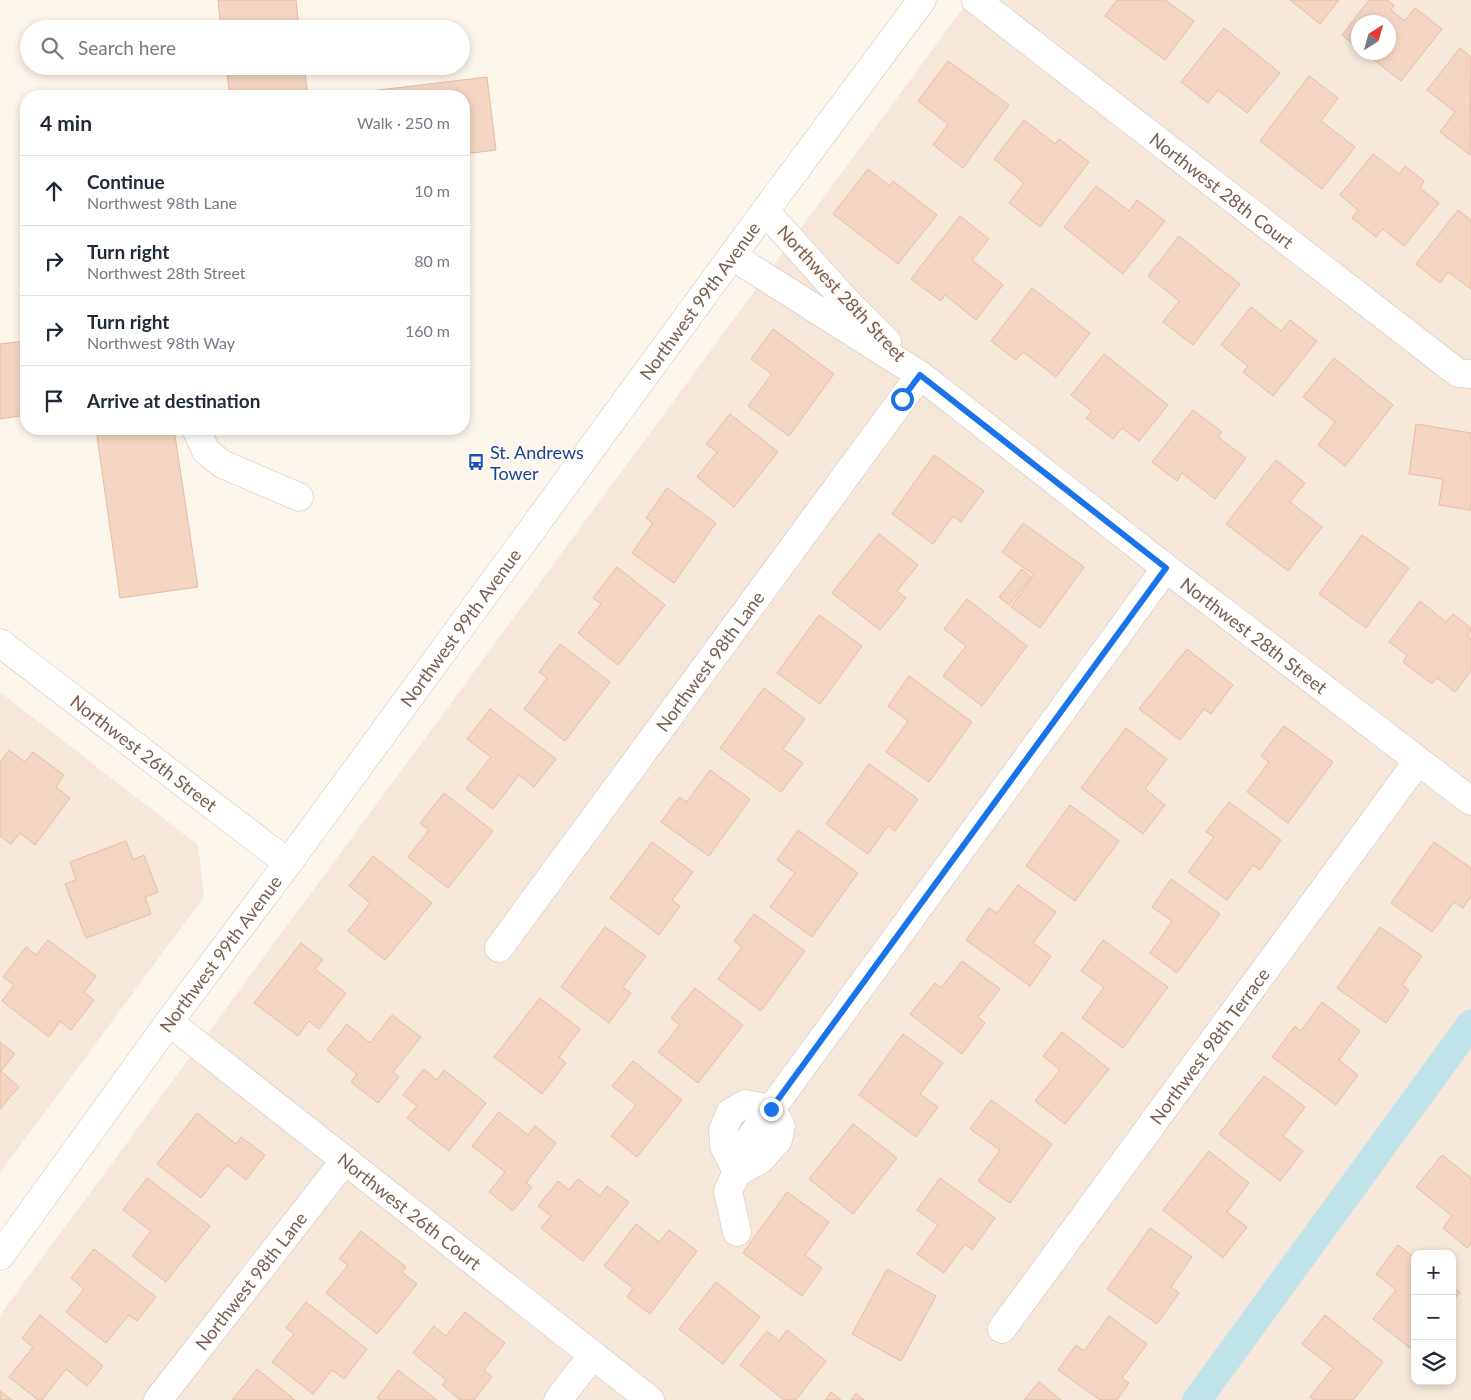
<!DOCTYPE html>
<html lang="en">
<head>
<meta charset="utf-8">
<style>
  body { margin:0; font-family:Lato,sans-serif; background:#f2f2f3; color:#1f2937 }
  .controls { position:absolute; right:15px; bottom:15px; display:grid; overflow:hidden; border-radius:10px; box-shadow:0 2px 8px #0003 }
  .controls button { width:45px; height:45px; display:grid; place-items:center; padding:0; border:0; border-bottom:1px solid #e0e1e3; background:#fff; color:#1f2937; font:25px sans-serif }
  .compass { position:absolute; left:1351px; top:15px; width:45px; height:45px; border-radius:50%; background:#fff; box-shadow:0 2px 8px #0003; rotate:37deg }
  .stop { position:absolute; width:15px; height:15px; margin:-11px; border:4px solid #1a73e8; border-radius:50%; background:#fff }
  .stop.end { background:#1a73e8; border-color:#fff; box-shadow:0 1px 5px #0008 }
  .list { margin:0; padding:0; list-style:none }
  h2 { display:flex; justify-content:space-between; align-items:center; height:65px; margin:0; padding:0 20px; font-size:21px }
  h2 small { font-size:16px; font-weight:400; color:#747a83 }
  .list li { display:grid; grid-template-columns:32px 1fr auto; gap:15px; align-items:center; box-sizing:border-box; height:70px; padding:0 20px; border-top:1px solid #e0e1e3 }
  .list b { display:block; font-size:19px; white-space:nowrap }
  .list p { margin:0; font-size:16px; white-space:nowrap; color:#747a83 }
  .list em { font-size:16px; font-style:normal; color:#747a83 }
  .icon { flex:none; width:28px; height:28px; fill:none; stroke:currentColor; stroke-width:2; stroke-linecap:round; stroke-linejoin:round }
  .map { position:relative; flex:none; width:1471px; height:1400px; overflow:hidden }
  .search { position:absolute; background:#fff; box-shadow:0 2px 8px #0003; left:20px; top:20px; width:450px; height:55px; display:flex; align-items:center; gap:12px; box-sizing:border-box; padding:0 18px; border-radius:28px; color:#747a83; font-size:19px }
  .panel { position:absolute; background:#fff; box-shadow:0 2px 8px #0003; left:20px; top:90px; width:450px; height:345px; border-radius:20px }
  .map>svg:first-child { display:block }
</style>
</head>
<body>
<div class="map">
<svg width="1471" height="1400" viewBox="0 0 1471 1400">
  <rect width="100%" height="100%" fill="#fdf6ec"/>
  <path fill="#f5e8da" fill-rule="evenodd" d="M969,0h502v1400h-1471v-85zM1358,22h30v30h-30zM1415,1254h37v127h-37z
    M0,692l198,153 6,52 -204,276z"/>
  <g fill="none" stroke-linecap="round" stroke-linejoin="round">
    <path stroke="#bfe3e8" stroke-width="29" d="M1197,1400l274,-376"/>
  </g>
  <path fill="#f3d5c3" stroke="#e6bba3" d="M218,0h78l3,29h-78z
    M1117,0h48l29,21 -29,39 -60,-44z
    M1290,0h49l-19,24z
    M1369,0h18l7,5 -3,5 14,11 10,-13 27,21 -41,52 -37,-29h24v-30h-30v26l-16,-13z
    M1224,28l56,45 -33,40 -29,-23 -10,13 -27,-21z
    M1460,48l11,9 -1,98 -30,-23 15,-20 -28,-22z
    M948,61l61,44 -46,63 -30,-23 15,-21 -30,-23z
    M226,66h78l4,30h-78z
    M1309,76l29,22 -17,23 34,26 -33,42 -62,-48z
    M487,77l9,73 -32,4v-58h-135z
    M1024,120l31,24 4,-5 30,23 -49,65 -31,-24 15,-20 -30,-24z
    M1373,154l26,20 6,-8 19,15 -4,7 19,15 -35,43 -21,-17 -7,8 -24,-19 6,-8 -18,-15z
    M868,169l22,17 3,-5 44,34 -39,49 -65,-50z
    M1096,186l33,25 8,-11 28,21 -42,53 -59,-47z
    M1458,210l13,10v69l-23,-17 -8,11 -24,-19z
    M960,216l29,23 -17,21 31,25 -27,35 -31,-25 -4,6 -30,-22z
    M1179,236l61,48 -47,61 -30,-23 16,-21 -31,-25z
    M1032,288l58,45 -34,44 -33,-25 -7,8 -25,-19z
    M1251,307l30,24 9,-11 27,21 -44,55 -30,-24 5,-6 -27,-21z
    M773,329l61,45 -45,62 -41,-30 24,-32 -21,-15z
    M26,341v74l-26,4v-75z
    M1104,354l64,51 -29,36 -17,-13 -9,11 -27,-21 6,-7 -21,-16z
    M1334,358l59,47 -48,61 -27,-21 17,-23 -32,-25z
    M1193,410l29,22 -4,5 28,21 -31,41 -33,-26 -5,8 -25,-19z
    M730,414l48,38 -44,55 -37,-30 20,-25 -11,-8z
    M1416,424l55,9v77l-32,-5 4,-26 -34,-5z
    M96,429h78l24,158 -78,11z
    M934,455l50,36 -23,31 -8,-6 -20,28 -41,-30z
    M1276,460l29,23 -15,19 32,25 -34,44 -62,-47z
    M667,488l49,35 -42,60 -42,-30 21,-30 -7,-5z
    M1023,523l61,44 -44,61 -29,-21 23,-32 -32,-23z
    M879,534l39,31 -21,26 9,7 -26,32 -48,-37z
    M1362,535l47,33 -43,60 -47,-34z
    M617,567l48,38 -47,60 -40,-32 23,-29 -8,-6z
    M1022,569l9,8 -22,28 -10,-8z
    M967,599l60,47 -45,60 -39,-30 23,-30 -22,-17z
    M1420,601l26,21 7,-8 18,14v3l-4,5 4,3v32l-16,21 -18,-14 -5,6 -29,-22 4,-7 -18,-13z
    M819,615l43,31 -42,58 -43,-31z
    M560,644l50,38 -45,59 -41,-32 23,-31 -8,-6z
    M1187,649l46,36 -22,29 -7,-5 -24,31 -41,-31z
    M909,676l63,46 -43,60 -43,-30 22,-31 -20,-15z
    M764,688l41,31 -22,30 20,14 -22,29 -61,-44z
    M490,709l66,50 -22,28 -15,-12 -26,34 -27,-20 25,-32 -24,-18z
    M1284,726l49,36 -45,61 -41,-31 22,-30 -8,-6z
    M1126,728l41,31 -22,30 20,16 -22,29 -62,-46z
    M9,750l16,12 8,-10 31,23 -8,12 14,11 -35,47 -15,-12 -9,11 -11,-8v-74z
    M869,764l49,35 -23,32 -7,-5 -20,28 -42,-30z
    M710,770l40,29 -41,57 -48,-34 18,-25 8,5z
    M444,793l49,38 -45,57 -40,-31 21,-27 -9,-7z
    M1229,802l52,38 -21,30 -7,-5 -26,35 -39,-28 26,-35 -8,-5z
    M1070,805l49,36 -44,60 -49,-35z
    M798,830l60,43 -46,64 -42,-30 25,-34 -18,-13z
    M126,841l7,19 11,-5 14,37 -13,5 6,17 -65,24 -21,-54 11,-4 -6,-18z
    M652,842l41,30 -21,28 8,6 -21,29 -49,-37z
    M1434,842l37,26v28l-8,12 -9,-6 -22,30 -41,-29z
    M373,856l59,47 -47,57 -37,-29 22,-28 -21,-17z
    M1171,879l49,35 -43,59 -27,-20 22,-32 -20,-14z
    M1018,885l38,27 -23,31 18,13 -21,30 -64,-46 23,-32 8,5z
    M754,914l51,37 -44,60 -43,-32 24,-32 -8,-6z
    M605,927l41,29 -23,31 8,6 -22,30 -48,-36z
    M1380,927l42,29 -20,29 7,5 -23,33 -49,-35z
    M48,940l48,36 -12,16 10,8 -23,30 -11,-9 -11,16 -47,-36 12,-16 -11,-8 23,-30 10,8z
    M1103,940l65,47 -45,61 -41,-30 22,-31 -23,-16z
    M301,943l22,17 -8,9 31,24 -27,36 -10,-8 -11,15 -44,-33z
    M962,961l38,28 -22,28 7,6 -23,31 -52,-40 25,-31 6,5z
    M695,988l48,37 -45,58 -40,-31 22,-27 -9,-7z
    M540,998l40,31 -21,28 7,6 -24,31 -48,-37z
    M1322,1002l38,29 -21,29 19,15 -22,30 -64,-48 23,-31 6,5z
    M392,1015l29,22 -28,35 6,5 -21,26 -27,-21 6,-8 -30,-24 20,-26 23,19z
    M1062,1032l47,37 -44,55 -30,-23 25,-31 -17,-14z
    M903,1034l40,29 -23,31 18,13 -22,30 -57,-42z
    M0,1042l15,12 -14,17 18,16 -19,22z
    M633,1061l49,39 -45,57 -26,-21 25,-31 -24,-19z
    M424,1069l13,11 7,-10 42,33 -37,48 -42,-33 10,-12 -14,-11z
    M1264,1076l41,31 -22,29 20,15 -23,30 -61,-47z
    M991,1100l61,44 -42,59 -32,-22 22,-31 -30,-21z
    M499,1112l29,23 7,-9 21,17 -30,40 6,4 -19,24 -24,-19 16,-20 -33,-26z
    M197,1113l39,31 5,-7 24,18 -19,25 -19,-15 -26,33 -44,-34z
    M853,1124l44,34 -44,56 -44,-35z
    M1209,1151l40,32 -22,29 20,15 -24,31 -60,-48z
    M1442,1155l29,23v65l-4,5 -24,-20 9,-12 -36,-29z
    M147,1178l63,48 -44,56 -34,-26 19,-25 -28,-21z
    M940,1178l55,40 -23,32 -7,-6 -21,29 -27,-19 21,-29 -21,-15z
    M578,1179l22,17 7,-10 22,16 -46,59 -42,-33 10,-12 -13,-10 20,-25 11,9z
    M787,1192l42,30 -24,33 17,13 -20,28 -59,-43z
    M636,1224l23,18 10,-12 28,21 -47,63 -23,-17 6,-9 -29,-22z
    M1150,1228l42,29 -21,30 8,6 -22,31 -50,-35z
    M361,1231l45,36 -4,5 15,12 -40,50 -51,-41 22,-28 -9,-6z
    M1398,1245l17,13 -1,93 -41,-32 23,-29 -20,-16z
    M94,1249l62,48 -19,24 -8,-6 -23,28 -40,-31 18,-23 -13,-11z
    M887,1269l49,27 -35,65 -49,-27z
    M716,1282l44,35 -37,47 -44,-35z
    M1452,1287l8,5 -8,10z
    M306,1302l61,47 -23,30 -12,-9 -19,24 -41,-32 22,-28 -8,-6z
    M465,1312l40,31 -21,27 8,7 -18,23h-14l-18,-15 4,-5 -33,-27 21,-27 12,10z
    M40,1315l63,51 -16,20 -21,-17 -24,31h-4l-29,-23 24,-30 -11,-9z
    M1325,1315l58,47 -30,38h-39l-4,-3 23,-29 -31,-24z
    M1109,1316l38,28 -25,34 7,5 -12,17h-17l-42,-30 18,-25 8,6z
    M787,1330l39,31 -30,39h-12l-44,-35 27,-34 12,10z
    M257,1369l38,31h-63z
    M398,1370l39,30h-57l-3,-2z
    M1039,1382l22,18h-37z
    M0,1391l12,9h-12z
    M831,1392l10,8h-16z
    M856,1393l8,7h-13z"/>
  <g fill="none" stroke-linecap="round" stroke-linejoin="round">
    <g stroke="#d1beb0" stroke-width="29">
      <g id="minor">
        <path id="s1" d="M976,0l482,373 13,1"/>
        <path d="M765,211l83,92 39,39"/>
        <path id="s2" d="M732,256l188,119 246,193 305,233"/>
        <path d="M196,429l10,22 16,13 77,33"/>
        <path id="s3" d="M0,643l288,220"/>
        <path id="s4" d="M499,948l421,-573"/>
        <path id="s5" d="M169,1022l481,378"/>
        <path d="M748,1141l418,-573"/>
        <path d="M737,1232l-9,-41 9,-19 23,-12 18,-20 3,-14 -10,-17 -26,-5 -15,9 -7,17 1,16 13,26"/>
        <path id="s6" d="M0,1256l169,-234 119,-159 477,-652 157,-211"/>
        <path id="s7" d="M1002,1329l416,-568"/>
        <path id="s8" d="M158,1400l187,-240"/>
        <path d="M558,1400l34,-44"/>
      </g>
    </g>
    <use href="#minor" stroke="#fff" stroke-width="28"/>
  </g>
  <g fill="none" stroke-linecap="round" stroke-linejoin="round">
    <path stroke="#1a73e8" stroke-width="6" d="M771,1109l395,-541 -246,-193 -18,24"/>
  </g>
  <defs>
    <g id="bus-bare" transform="scale(1.35)"><path d="M-5-6H5V4H4V6H2V4H-2V6H-4V4H-5ZM-3.5-4V0h7V-4ZM-3.5 1.2v1.5H-2V1.2ZM2 1.2v1.5H3.5V1.2Z" fill="#1a4fb4" stroke="#fffaf3" stroke-width="2.5" paint-order="stroke"/></g>
  </defs>
  <g fill-rule="evenodd">
    <use href="#bus-bare" x="476" y="462"/>
  </g>
  <g text-anchor="middle" dominant-baseline="central" stroke-width="4" stroke-linejoin="round" paint-order="stroke">
    <g font-size="18" fill="#7a5c4d" stroke="#fffaf3">
      <text stroke="none"><textPath href="#s1" startOffset="311">Northwest 28th Court</textPath></text>
      <text transform="translate(842 293) rotate(47)">Northwest 28th Street</text>
      <text stroke="none"><textPath href="#s6" startOffset="1184">Northwest 99th Avenue</textPath></text>
      <text stroke="none"><textPath href="#s6" startOffset="779">Northwest 99th Avenue</textPath></text>
      <text stroke="none"><textPath href="#s2" startOffset="646">Northwest 28th Street</textPath></text>
      <text stroke="none"><textPath href="#s4" startOffset="356">Northwest 98th Lane</textPath></text>
      <text stroke="none"><textPath href="#s3" startOffset="181">Northwest 26th Street</textPath></text>
      <text stroke="none"><textPath href="#s6" startOffset="374">Northwest 99th Avenue</textPath></text>
      <text stroke="none"><textPath href="#s7" startOffset="351">Northwest 98th Terrace</textPath></text>
      <text stroke="none"><textPath href="#s5" startOffset="306">Northwest 26th Court</textPath></text>
      <text stroke="none"><textPath href="#s8" startOffset="151">Northwest 98th Lane</textPath></text>
    </g>
    <g font-size="18" fill="#164399" stroke="#fffaf3" text-anchor="start">
      <text x="490" y="452">St. Andrews<tspan x="490" dy="21">Tower</tspan></text>
    </g>
  </g>
</svg>
<div class="controls">
<button>+</button>
<button>−</button>
<button><svg class="icon" aria-label="layers" viewBox="0 0 24 24"><path d="M12 4l9 5-9 5-9-5zM3 14l9 5 9-5"/></svg></button>
</div>
<svg class="compass" viewBox="-18 -18 36 36"><path d="M0-13l5 13h-10z" fill="#e53935"/><path d="M0 13l5-13h-10z" fill="#747a83"/></svg>
<div class="stop" style="left:902px;top:399px"></div>
<div class="stop end" style="left:771px;top:1109px"></div>
<div class="search"><svg class="icon" aria-label="search" viewBox="0 0 24 24"><circle cx="10" cy="10" r="6"/><path d="M15 15l6 6"/></svg>Search here</div>
<section class="panel">
<h2>4 min<small>Walk · 250 m</small></h2>
<ul class="list">
<li><svg class="icon" aria-label="ahead" viewBox="0 0 24 24"><path d="M12 20V5M6 11l6-6 6 6"/></svg><div><b>Continue</b><p>Northwest 98th Lane</p></div><em>10 m</em></li>
<li><svg class="icon" aria-label="right" viewBox="0 0 24 24"><path d="M7 20v-9h11M14 6l5 5-5 5"/></svg><div><b>Turn right</b><p>Northwest 28th Street</p></div><em>80 m</em></li>
<li><svg class="icon" aria-label="right" viewBox="0 0 24 24"><path d="M7 20v-9h11M14 6l5 5-5 5"/></svg><div><b>Turn right</b><p>Northwest 98th Way</p></div><em>160 m</em></li>
<li><svg class="icon" aria-label="arrive" viewBox="0 0 24 24"><path d="M6 21V4h12l-3 4 3 4H6"/></svg><div><b>Arrive at destination</b></div></li>
</ul>
</section>
</div>
</body>
</html>
